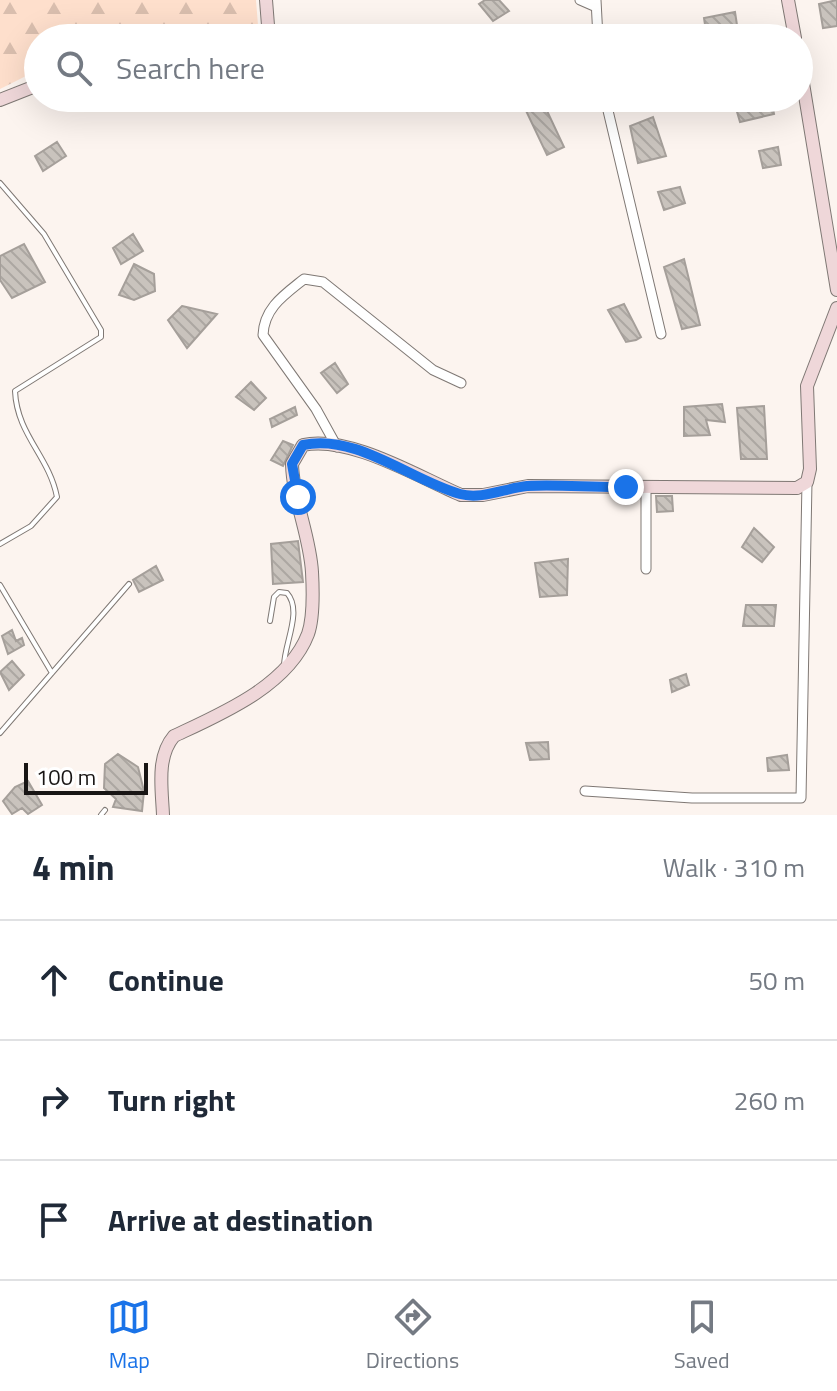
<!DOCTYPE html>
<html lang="en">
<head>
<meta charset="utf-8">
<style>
  body { margin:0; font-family:"Titillium Web",sans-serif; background:#f6f6f7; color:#1f2937 }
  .scale { position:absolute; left:24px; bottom:20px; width:124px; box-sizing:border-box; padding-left:8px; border:4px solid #181514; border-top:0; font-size:22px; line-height:28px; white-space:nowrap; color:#181514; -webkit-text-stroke:6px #fff; paint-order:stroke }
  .stop { position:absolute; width:24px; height:24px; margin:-18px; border:6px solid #1a73e8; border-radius:50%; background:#fff }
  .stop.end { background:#1a73e8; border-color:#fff; box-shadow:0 2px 8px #0008 }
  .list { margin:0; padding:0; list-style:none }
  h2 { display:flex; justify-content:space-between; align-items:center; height:104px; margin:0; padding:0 32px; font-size:34px }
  h2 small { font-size:26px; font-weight:400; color:#747a83 }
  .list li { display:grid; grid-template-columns:52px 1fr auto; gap:24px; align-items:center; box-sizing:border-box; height:120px; padding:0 32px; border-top:2px solid #e0e1e3 }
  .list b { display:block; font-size:30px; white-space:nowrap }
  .list em { font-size:26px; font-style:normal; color:#747a83 }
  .icon { flex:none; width:44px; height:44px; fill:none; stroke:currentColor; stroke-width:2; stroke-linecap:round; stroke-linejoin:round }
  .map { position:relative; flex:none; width:837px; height:815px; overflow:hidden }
  .search { position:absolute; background:#fff; box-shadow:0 8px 32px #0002; left:24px; right:24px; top:24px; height:88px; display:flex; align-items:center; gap:20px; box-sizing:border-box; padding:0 28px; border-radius:44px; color:#747a83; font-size:30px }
  .sheet { height:464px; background:#fff }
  nav { display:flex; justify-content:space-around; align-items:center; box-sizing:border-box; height:112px; border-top:2px solid #e0e1e3; background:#fff; font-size:22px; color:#747a83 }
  nav a { display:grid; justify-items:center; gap:4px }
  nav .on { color:#1a73e8 }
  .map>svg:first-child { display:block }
</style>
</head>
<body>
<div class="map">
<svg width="837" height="815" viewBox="0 0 837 815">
  <defs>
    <pattern id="forest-firs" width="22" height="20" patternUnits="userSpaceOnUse" patternTransform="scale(2)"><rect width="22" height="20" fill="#fedfcc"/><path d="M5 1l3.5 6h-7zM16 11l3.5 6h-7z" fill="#d9beae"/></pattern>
    <pattern id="building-back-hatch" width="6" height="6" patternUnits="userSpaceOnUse" patternTransform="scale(2)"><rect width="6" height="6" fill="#c9c3bd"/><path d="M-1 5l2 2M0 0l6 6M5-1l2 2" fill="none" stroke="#aca7a2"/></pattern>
  </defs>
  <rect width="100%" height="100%" fill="#fcf4ef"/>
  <path fill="url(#forest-firs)" d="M0,0h256l3,38h-221v32l-38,19z"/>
  <path fill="url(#building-back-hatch)" stroke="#a59f9a" stroke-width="2" d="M485,0h14l10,11 -16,10 -14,-17z
    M837,0v26l-14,2 -4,-24z
    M735,12l4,26h-32l-3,-20z
    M520,98h21l23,49 -17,8z
    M733,98h38l3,16 -34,8z
    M653,117l13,39 -28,7 -8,-37z
    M57,142l9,14 -23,15 -8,-15z
    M778,147l3,18 -18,3 -4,-17z
    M680,187l5,16 -21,7 -6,-18z
    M133,234l10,17 -22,13 -8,-16z
    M24,244l21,38 -33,16 -12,-18v-24z
    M684,259l16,66 -18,4 -18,-62z
    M134,264l20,10 1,17 -21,9 -15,-5z
    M624,304l17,33 -5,3 -10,2 -18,-32z
    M182,306l35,8 -30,34 -19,-28z
    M335,363l13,21 -11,9 -16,-20z
    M251,382l15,16 -12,12 -18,-13z
    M722,404l3,18 -19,-2 4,15 -26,1v-29z
    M764,406l3,53h-26l-4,-51z
    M295,407l2,8 -25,12 -2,-8z
    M283,441l10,4 -10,21 -12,-6z
    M656,496h16l1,15 -16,1z
    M754,528l20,19 -12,15 -20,-15z
    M298,541l5,41 -30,2 -2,-40z
    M568,559l-1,36 -27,2 -5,-34z
    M156,566l7,14 -24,12 -6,-12z
    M746,605h30l-2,21h-31z
    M12,630l4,11 6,-3 2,7 -16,9 -6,-18z
    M12,661l12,14 -15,15 -9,-18z
    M686,674l3,11 -17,7 -2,-12z
    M548,742l1,17 -19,1 -4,-17z
    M118,754l20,13 6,24 -2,20 -29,-4 3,-8 -12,-11 1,-24z
    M787,755l2,15 -21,1 -1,-13z
    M28,781l14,24 -14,9 -6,-6 -10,6 -9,-13 12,-14z"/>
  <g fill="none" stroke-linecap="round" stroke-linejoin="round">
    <g stroke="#7f7874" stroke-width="6">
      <path id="lane" d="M0,183l44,51 57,96v7l-86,54c2,44 34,65 42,106l-26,29 -31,18
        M0,585l52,88
        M270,621l4,-24 5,-5 8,1c16,18 -3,51 -3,73
        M0,733l129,-149
        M101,815l4,-5"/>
    </g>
    <g stroke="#7f7874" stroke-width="11">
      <path id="street" d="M580,0l16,7
        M596,0l2,38
        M605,98l56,236
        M337,447l-21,-38 -53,-74c1,-27 21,-40 41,-56l19,3 110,88 28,13
        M646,569v-81
        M585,791l107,7h109l6,-316"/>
    </g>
    <g stroke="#7f7874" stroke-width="14">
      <path id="secondary" d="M266,0l3,38
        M788,0l7,38
        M799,59l38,231
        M0,100l38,-15
        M163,815c-1,-26 -7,-58 11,-79 47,-22 114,-50 134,-102 6,-17 5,-44 4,-62 -2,-36 -19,-72 -20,-108l11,-19c47,-10 115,32 158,50h22l45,-9 269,2 10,-6 3,-13 -3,-83 30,-78"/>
    </g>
    <use href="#lane" stroke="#fff" stroke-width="4"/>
    <use href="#street" stroke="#fff" stroke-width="9"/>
    <use href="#secondary" stroke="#efd7d9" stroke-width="12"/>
  </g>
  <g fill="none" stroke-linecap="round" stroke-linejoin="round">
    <path stroke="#1a73e8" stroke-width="10" d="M298,497l-6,-33 11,-19c53,-12 109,36 157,49 22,6 45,-6 67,-8 33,-2 66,2 99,1"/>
  </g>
</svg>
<div class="scale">100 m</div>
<div class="stop" style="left:298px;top:497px"></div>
<div class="stop end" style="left:626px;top:487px"></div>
<div class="search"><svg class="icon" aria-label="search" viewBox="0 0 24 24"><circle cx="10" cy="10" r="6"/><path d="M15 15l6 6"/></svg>Search here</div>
</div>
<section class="sheet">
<h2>4 min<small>Walk · 310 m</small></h2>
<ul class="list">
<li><svg class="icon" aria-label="ahead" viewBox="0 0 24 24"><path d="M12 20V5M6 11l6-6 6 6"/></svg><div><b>Continue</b></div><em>50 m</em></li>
<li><svg class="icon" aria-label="right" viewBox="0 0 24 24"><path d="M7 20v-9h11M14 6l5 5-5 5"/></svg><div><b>Turn right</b></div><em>260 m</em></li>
<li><svg class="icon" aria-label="arrive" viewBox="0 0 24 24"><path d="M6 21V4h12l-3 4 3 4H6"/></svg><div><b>Arrive at destination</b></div></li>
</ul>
</section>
<nav>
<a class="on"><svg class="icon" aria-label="map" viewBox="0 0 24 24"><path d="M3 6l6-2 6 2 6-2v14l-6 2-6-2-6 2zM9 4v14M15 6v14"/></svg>Map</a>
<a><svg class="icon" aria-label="directions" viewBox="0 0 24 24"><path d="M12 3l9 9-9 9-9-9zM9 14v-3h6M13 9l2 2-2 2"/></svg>Directions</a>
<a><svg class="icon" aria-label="saved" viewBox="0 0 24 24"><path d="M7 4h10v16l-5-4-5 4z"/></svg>Saved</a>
</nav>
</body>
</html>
